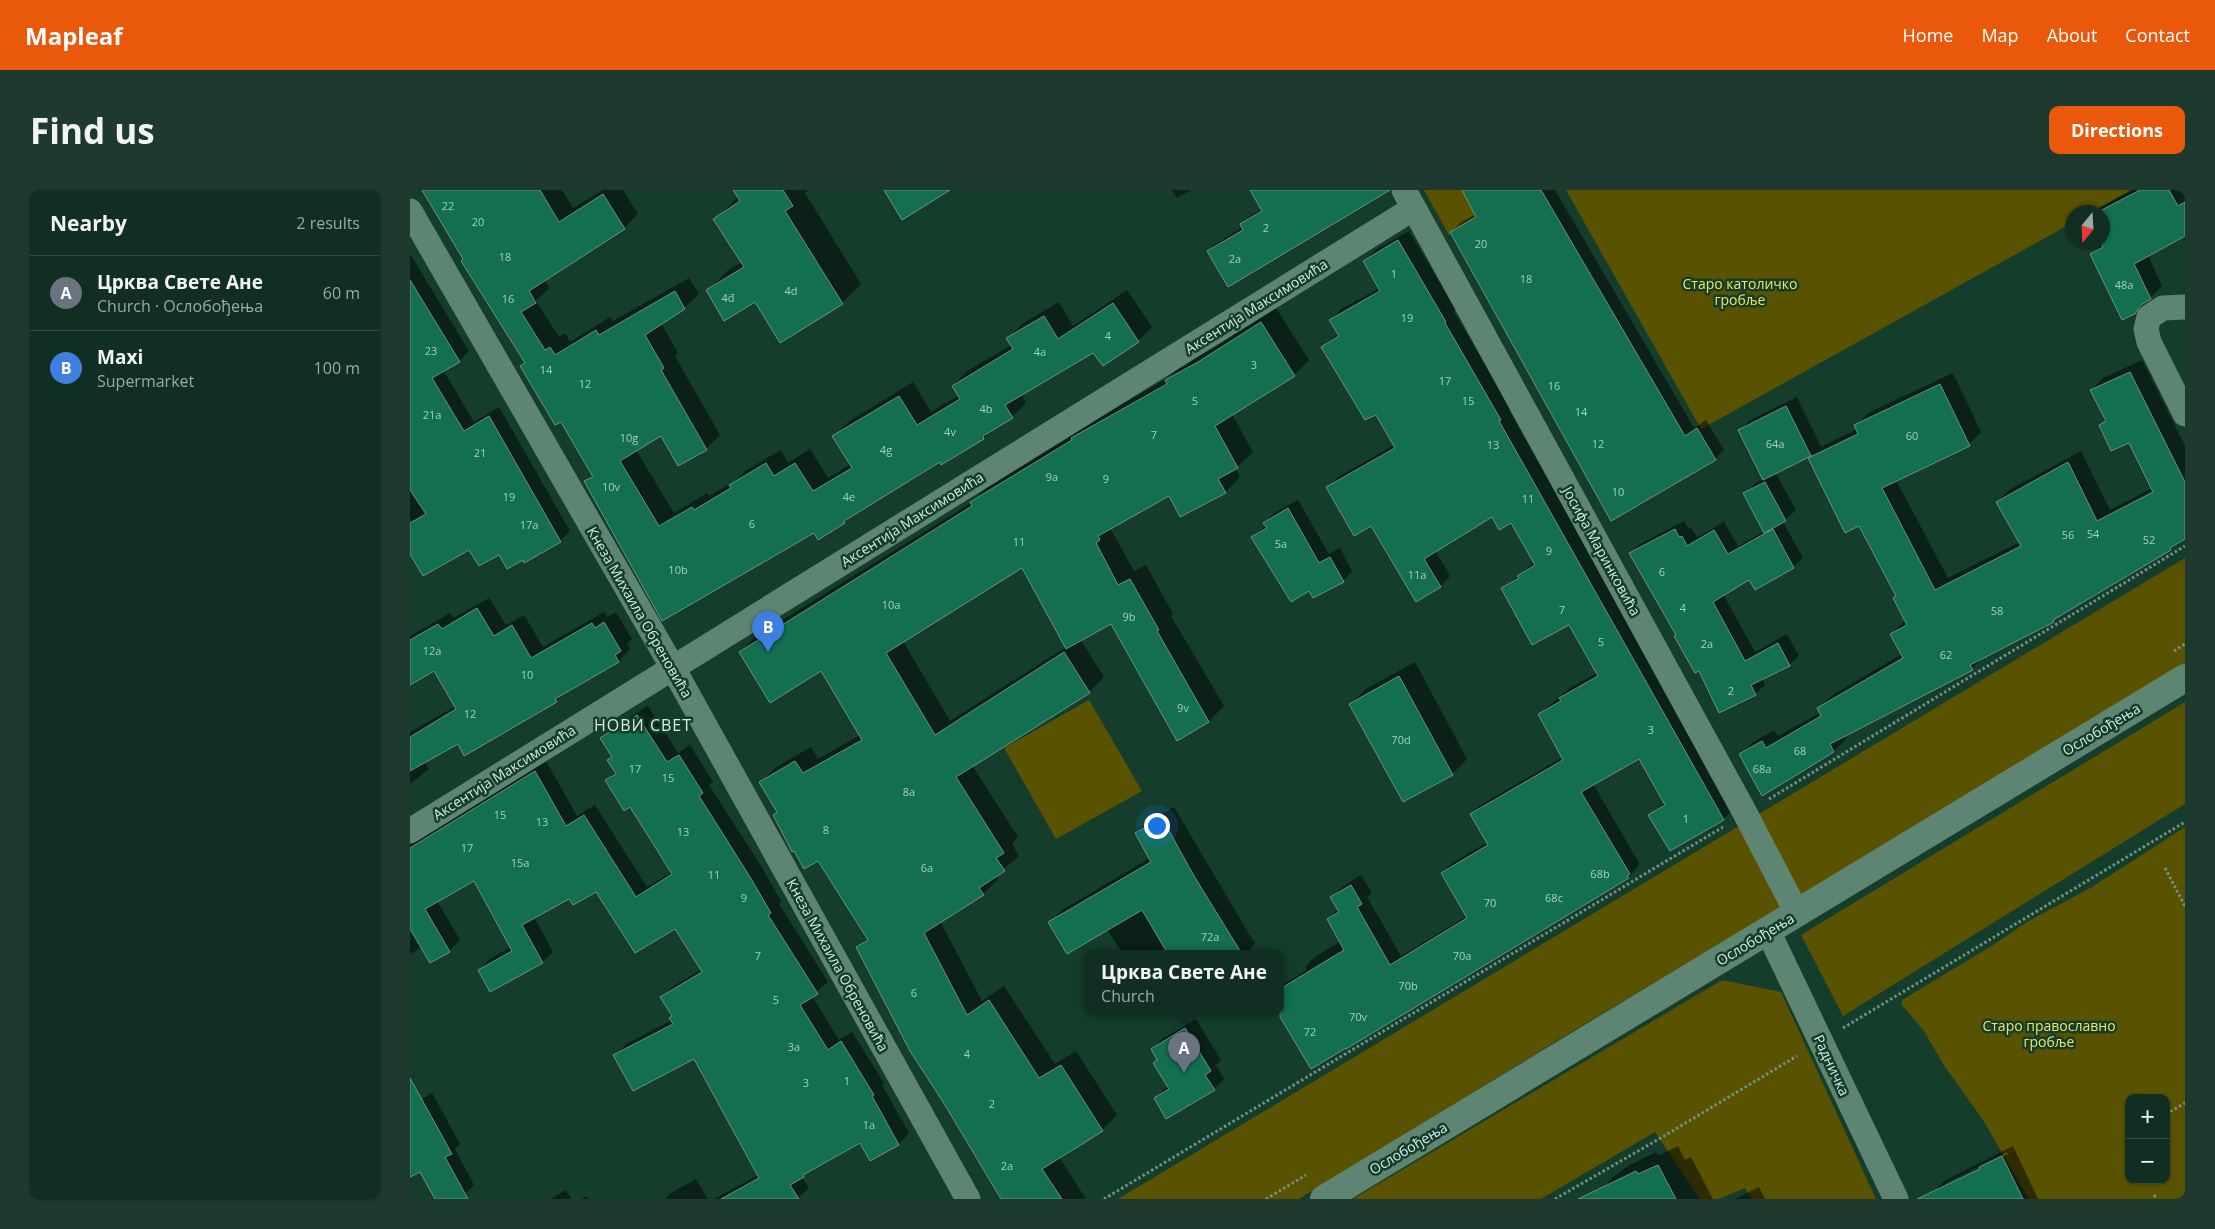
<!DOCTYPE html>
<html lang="en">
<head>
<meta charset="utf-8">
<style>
  body { margin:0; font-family:"Open Sans",sans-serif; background:#1e3a2e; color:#f1f3f6 }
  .controls { position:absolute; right:15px; bottom:15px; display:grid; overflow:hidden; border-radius:10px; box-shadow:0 1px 4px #0004 }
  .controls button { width:45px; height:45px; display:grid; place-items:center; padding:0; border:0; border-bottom:1px solid #304a3f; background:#102e21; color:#f1f3f6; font:25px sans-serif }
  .compass { position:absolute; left:1655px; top:15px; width:45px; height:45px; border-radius:50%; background:#102e21; box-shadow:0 1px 4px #0004; rotate:198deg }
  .you { position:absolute; left:746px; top:635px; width:18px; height:18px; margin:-12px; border:4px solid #fff; border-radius:50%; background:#1a73e8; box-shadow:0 0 0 8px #1a73e833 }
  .badge { display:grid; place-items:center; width:32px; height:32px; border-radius:50%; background:#ea580c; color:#fff; font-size:16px; font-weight:700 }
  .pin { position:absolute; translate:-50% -41px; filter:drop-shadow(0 1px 2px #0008) }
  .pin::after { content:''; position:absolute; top:26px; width:18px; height:15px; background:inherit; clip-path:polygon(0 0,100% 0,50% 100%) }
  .popup { position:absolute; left:674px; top:760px; width:200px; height:65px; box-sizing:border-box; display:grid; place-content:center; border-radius:10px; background:#102e21; filter:drop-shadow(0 1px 4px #0005); font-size:16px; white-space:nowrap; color:#9ca8a5 }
  .popup b { font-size:19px; color:#f1f3f6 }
  .popup::after { content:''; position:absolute; left:50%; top:100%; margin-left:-10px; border:10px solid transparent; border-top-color:#102e21 }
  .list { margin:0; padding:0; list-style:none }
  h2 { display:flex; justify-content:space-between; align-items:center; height:65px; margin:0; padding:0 20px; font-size:21px }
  h2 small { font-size:16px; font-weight:400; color:#9ca8a5 }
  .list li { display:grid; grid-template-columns:32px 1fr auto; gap:15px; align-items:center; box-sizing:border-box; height:75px; padding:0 20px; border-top:1px solid #304a3f }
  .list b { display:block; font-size:19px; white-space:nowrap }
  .list p { margin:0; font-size:16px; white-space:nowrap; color:#9ca8a5 }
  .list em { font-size:16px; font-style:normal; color:#9ca8a5 }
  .map { position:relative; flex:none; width:1775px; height:1009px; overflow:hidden; border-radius:10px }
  header { display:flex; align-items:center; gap:30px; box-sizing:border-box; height:70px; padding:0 25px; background:#ea580c; color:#fff }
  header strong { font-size:24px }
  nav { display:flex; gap:28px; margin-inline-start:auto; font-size:18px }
  .intro { display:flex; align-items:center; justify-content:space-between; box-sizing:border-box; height:120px; padding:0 30px }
  h1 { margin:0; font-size:35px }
  .button { padding:12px 22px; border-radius:10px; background:#ea580c; color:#fff; font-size:18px; font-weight:700 }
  main { display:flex; gap:30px; padding:0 30px }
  aside { flex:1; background:#102e21; border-radius:10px; box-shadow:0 1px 4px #0004 }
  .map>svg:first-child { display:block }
</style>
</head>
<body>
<header>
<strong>Mapleaf</strong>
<nav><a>Home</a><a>Map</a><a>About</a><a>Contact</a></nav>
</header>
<div class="intro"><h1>Find us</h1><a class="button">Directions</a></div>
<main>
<aside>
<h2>Nearby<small>2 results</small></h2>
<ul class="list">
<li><span class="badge" style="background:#6b7280">A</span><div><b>Црква Свете Ане</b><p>Church · Ослобођења</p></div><em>60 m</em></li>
<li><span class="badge" style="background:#3f7fe0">B</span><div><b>Maxi</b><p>Supermarket</p></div><em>100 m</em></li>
</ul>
</aside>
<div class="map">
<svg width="1775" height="1009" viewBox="0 0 1775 1009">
  <rect width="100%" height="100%" fill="#153d2c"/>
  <path fill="#595201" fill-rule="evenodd" d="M1014,0h100l-75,45z
    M1156,0h566l-41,22h-19v11l-371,206z
    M1775,368v107l-216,131 -391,232 -279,171h-181z
    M679,510l53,91 -86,48 -52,-91z
    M1775,512v102l-342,212 -42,-81z
    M1775,637v372h-156l-46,-79 -40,-56 -19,-33 -22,-26v-5l91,-55 34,-23 65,-35zM1719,908h37v82h-37z
    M1312,790l59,12 95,207h-124l-7,-11 -26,11h-19l-45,-67 -114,67h-188z"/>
  <path fill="#0007" fill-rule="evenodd" d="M14,0h138l11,18 30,-18h20l15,24 -14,14 -79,52 4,8 -13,13 23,36 6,-4 5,9 40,-25 3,4 76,-43 10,16 -15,14 -23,15 17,30 -3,3 45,79 -14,14 -44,-14 -26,15 38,63 33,-20 2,3 26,-15 10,-10 36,-21 7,13 22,-14 18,29 23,-14 -17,-27 14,-15 65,-40 18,30 28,-17 -6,-9 14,-15 45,-26 -4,-7 14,-14 37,-22 14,24 54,-36 25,37 -14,14 -44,10 -73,43 5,9 -14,14 -20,12 -8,9 -42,25 -2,-2 -88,53 -7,8 -27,16 -4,-6 -151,87 -77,-137 7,-7 -32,-55 -40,-54 4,-4z
    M324,0h74l-3,3 56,91 -19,19 -87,-3 -47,-9 19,-20 15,-9 -27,-43 23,-22z
    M762,0h19l-14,8z
    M841,0h134l-177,61 9,-8 26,-16 -2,-3 9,-8 12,-7z
    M1107,0h38l139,238 12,-8 18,30 -9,9 -104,60 -160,-287 9,-9z
    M1721,0h54v45l-37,20 14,31 -28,27 -43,-58 11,-13v-30h-7l6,-5z
    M999,41l47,79 -2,2 57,96 -2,2 225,399 -11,10 -73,-4 15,-13 -26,-45 -46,27 46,79 -1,4 -10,10 -317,190 -33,-55h2v-26l27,-16 -2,-3 10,-10 26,-16 -13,-21 10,-11 -7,-12 11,-10 19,-12 11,18 -5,4 34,59 66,-40 -25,-43 10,-10 36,-21 -17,-28 11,-10 81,-47 -24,-43 32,-27 26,-14 -27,-50 -67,-35 32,-26 -24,-41 -19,-5 -57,34 15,26 -10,10 -68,-62 -44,-37 10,-10 56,-32 -17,-32 -55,-66 17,-14 -8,-13 10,-11 39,-21 -16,-27 11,-11z
    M0,64l59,97 -10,10 -16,9 31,52 25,-15 71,124 -10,10 -37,18 -53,-11 -60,4z
    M866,118l33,52 -15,15 -62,39 21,38 -17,16 4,9 -14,15 -45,24 -12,-22 -59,34 24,43 12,-6 27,49 -2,2 53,90 -15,15 -31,18 -67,-117 -31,17 24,38 -15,15 -117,73 46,72 -6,7 7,12 -23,20 2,3 -15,15 -43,27 42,80 22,-15 51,78 21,-13 41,64 -15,15 -43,27 27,42h-84l-56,-95 -88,-157 10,-10 -50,-78 -40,-48 -17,-29 15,-15 35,-20 7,12 42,-24 -38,-66 -82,-17 15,-15 216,-134 16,-16 100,-63 83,-47 11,-12 34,-18zM612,377l44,80 -116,74 -47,-80z
    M1732,170l43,86v92l-14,11 -112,66 -6,6 -69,35 -12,13 -128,66 2,4 -12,12 -72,43 -21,-39 12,-13 21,-12 4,6 43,-24 -2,-4 12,-12 71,-42 -11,-20 15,-14 -9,-25 -37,-71 -50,-66 5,-5 -40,19 21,38 -13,12 20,36 -10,9 -44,11 -26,16 32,58 32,-18 12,22 -10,9 -27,13 3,7 -10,9 -56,-25 -68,-116 9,-9 44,-23 5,8 2,-2 6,10 27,-15 14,24 27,-15 -20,-37 10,-11 9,-4 -24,-49 10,-10 47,-23 24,50 36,-18 -1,-3 12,-13 85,-40 28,59 -12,12 -73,36 52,98 72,-36 -23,-40 12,-12 72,-39 29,59 42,-22 -23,-47 -29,-16 6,-5 -15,-30 12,-12z
    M888,310l31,54 11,-6 12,23 -9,10 -33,9 -57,-53 13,-12 -1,-2 9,-10z
    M79,408l17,27 18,-10 19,32 61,-35 3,5 9,-5 16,27 -5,5 3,5 -11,12 -55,32 -8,8 -98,42 -33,19 4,7 -19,15v-52l46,-26 -21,-37 -25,14v-47l40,-23 3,5z
    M1005,472l52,97 -15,15 -102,-70 16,-15z
    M238,516l30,47 12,-8 23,37 -4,3 52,81 20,35 -2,3 49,78 -16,14 27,44 13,-8 32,51 -2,2 27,48 -10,11 -28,15 -11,-18 -50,28 -8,8 7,11 -12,11h-83l44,-24 -64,-118 -79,-2 11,-11 46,-24 1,-4 -11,-19 10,-10 30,-18 -27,-42 -78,-37 -28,7 -35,20 19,35 -11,10 -63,8 11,-11 21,-12 -37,-67 -37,21 23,39 -11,11 -19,10 -8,-14 -12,7v-110l136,-83 31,55 18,-11 52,82 25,-15 -42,-66 -23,-25 9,-10 -3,-15 -11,-18 10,-10z
    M764,617l81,137 -10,10h-122l-16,-25 -57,-6 12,-13 88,-52 -14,-25 12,-12z
    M786,829l25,41 -5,5 8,14 -10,10 -59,9 13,-12 -16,-36 10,-11z
    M22,903l28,51 -5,5 19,36 -9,9 -10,5h-19l-16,-29 -10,-10v-54z
    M1268,956l7,14 6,-3 22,42h-118l-1,-2 19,-20 15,-11 28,-14 2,4z
    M1603,956l25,53h-100l-4,-7 10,-11zM1597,962l1,2 -63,33v-3z
    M286,989l12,20h-43l6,-6z
    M1349,997l6,12h-30z
    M156,1000l5,9h-21z
    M177,1006l2,3h-8z"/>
  <path fill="#136f4f" stroke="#6b937f" d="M12,0h118l19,32 44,-28 22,35 -96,62 7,12 -15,9 24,38 5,-3 5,8 41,-25 3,5 76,-44 10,18 -40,26 19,33 -3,2 46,80 -29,16 -17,-30 -41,25 39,65 33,-19 2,3 37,-22 -2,-3 37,-22 8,13 21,-13 18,28 39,-23 -20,-32 67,-40 18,29 43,-26 -8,-13 61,-37 -7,-11 38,-22 14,23 55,-36 26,39 -36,24 -10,-13 -88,52 8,13 -30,18 1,3 -43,26 -1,-3 -96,59 1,2 -27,17 -4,-7 -152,88 -78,-140 9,-4 -32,-55 -6,3 -35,-59 5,-3 -64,-102 2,-2z
    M323,0h50l10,16 -8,5 58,93 -63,39 -25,-41 -31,19 -18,-31 38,-23 -31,-48 27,-18z
    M474,0h66l-48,30z
    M840,0h140l-162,97 -21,-36 36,-21 -3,-6 22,-13z
    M1052,0h79l144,246 12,-8 19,32 -105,61 -161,-289 26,-15z
    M1730,0h29l9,16 7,-4v34l-51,28 17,35 -10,6 -6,9 -13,6 -32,-66 13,-7 -3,-5h2v-30h-4z
    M988,50l48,82 -1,1 56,97 -2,1 225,399 -54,31 -22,-36 17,-10 -26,-46 -58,33 49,82 -3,2 2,2 -283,171v-1l-35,21 -31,-52v-28l64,-39 -17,-31 12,-7 -9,-15 21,-12 11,19 -5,3 33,58 77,-47 -26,-45 47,-28 -18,-31 93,-54 -25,-46 23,-13 -2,-3 39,-22 -29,-51 -37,20 -31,-57 18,-10 -2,-2 18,-11 -24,-42 -12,7 -7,-13 -68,42 17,28 -25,15 -45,-76 -17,10 -28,-49 69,-39 -19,-33 -11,5 -44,-73 18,-11 -10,-16 51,-29 -17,-30z
    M0,90l50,82 -28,16 32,53 25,-15 72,126 -37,21 -1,-3 -16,9 -8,-14 -20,11 -10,-16 -46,26 -13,-22v-31l16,-9 -16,-24z
    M851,132l34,54 -80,50 23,42 -20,11 8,14 -46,24 -11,-21 -71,40 2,4 -4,3 22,42 12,-6 29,51 -2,1 52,91 -32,19 -66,-117 -45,25 -44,-81 -136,85 49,82 129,-83 26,41 -134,84 48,76 -8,5 9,13 -26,17 5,7 -60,38 43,82 22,-15 50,78 22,-13 42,66 -61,38 20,30h-61l-56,-94 -35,-54 -54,-104 12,-7 -50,-79 -14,8 -10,-18 -2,1 -19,-37 4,-3 -18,-30 36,-21 8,12 59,-33 -41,-69 -51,32 -31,-51 233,-146 -2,-4 102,-62 -1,-2 96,-54 -2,-4 33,-18z
    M1720,182l55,110v57l-15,9 1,2 -118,70 1,2 -84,43 3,5 -143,74 4,8 -72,44 -23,-42 23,-13 4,7 55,-32 -4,-8 86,-50 -13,-24 17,-9 -14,-27 3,-2 -37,-70 -14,7 -37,-75 50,-24 -4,-9 86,-41 30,62 -88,42 53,102 86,-44 -25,-44 72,-40 29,59 56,-29 -24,-49 -18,8 -12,-26 7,-4 -16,-31z
    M1376,216l25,50 -48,24 -25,-50z
    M1355,292l21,39 -22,12 -21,-40z
    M878,318l31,55 11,-6 14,25 -31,16 -4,-7 -18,11 -40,-65 16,-9 -4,-5z
    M1265,339l4,8 3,-1 5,10 27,-16 14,24 45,-25 21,39 -39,22 -6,-10 -36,22 32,59 33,-18 12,23 -39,19 5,10 -37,18 -20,-42 -4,2 -21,-37 2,-1 -47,-82z
    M67,418l17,28 18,-11 19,33 61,-35 3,5 9,-6 17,29 -6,4 4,7 -64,37 2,3 -93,54 -6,-12 -48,27v-34l46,-28 -22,-38 -24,14v-45l28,-16 4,5z
    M989,486l54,99 -50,27 -54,-98z
    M227,525l30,47 12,-7 24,38 -4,3 51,81 21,36 -3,2 50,79 -18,11 28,45 13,-9 33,54 -2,1 27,49 -29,16 -10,-18 -57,32 1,2 -14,8 9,14h-78l38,-21 -65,-119 -61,32 -20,-36 60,-31 -4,-6 3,-2 -12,-19 42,-25 -27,-43 -40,24 -39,-61 -23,13 -4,-6 -47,26 21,38 -53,29 -12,-22 34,-19 -38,-70 -49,28 25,43 -20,11 -20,-34v-81l125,-77 31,55 18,-11 52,82 36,-23 -42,-67 -6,4 -19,-31 11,-6 -9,-14 5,-3 -12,-19z
    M752,628l32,58 48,78h-74l-26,-44 -75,44 -19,-32 103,-60 -16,-29z
    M775,838l26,43 -6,4 10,15 -49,29 -12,-21 15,-9 -16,-26 4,-3 -6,-11z
    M0,888l42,76 -7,3 23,42h-33l-15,-27 -10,5z
    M1592,966l21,43h-106l63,-30 -1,-2z
    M1248,975l18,34h-98l58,-28 2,3z"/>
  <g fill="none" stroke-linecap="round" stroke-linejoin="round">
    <path stroke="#729183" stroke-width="3" stroke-dasharray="2.5 2.5" stroke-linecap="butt" d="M1764,461l11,-7
      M1359,609l416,-253
      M1755,678l20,38
      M1433,838l342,-206
      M1756,924l19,-11
      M1744,1005l3,4
      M694,1009l619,-372
      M856,1009l40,-24
      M1145,1009l109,-63 133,-80"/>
    <path stroke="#5d8572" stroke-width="25" d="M994,0l341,623 52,100
      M0,21l263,457 295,531
      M1775,117l-22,1 -14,9 -3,12 3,13 36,72
      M0,641l1004,-623
      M1358,741l128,268"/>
    <path stroke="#5d8572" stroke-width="28" d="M914,1009l861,-521"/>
  </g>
  <g text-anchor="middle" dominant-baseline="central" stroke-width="5" stroke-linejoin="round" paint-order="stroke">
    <g font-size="11" fill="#a7cebd">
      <text x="38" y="15">22</text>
      <text x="68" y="31">20</text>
      <text x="856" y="37">2</text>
      <text x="1071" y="53">20</text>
      <text x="95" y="66">18</text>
      <text x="825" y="68">2a</text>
      <text x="984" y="83">1</text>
      <text x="1116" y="88">18</text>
      <text x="1714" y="94">48a</text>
      <text x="381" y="100">4d</text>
      <text x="318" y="107">4đ</text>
      <text x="98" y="108">16</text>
      <text x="997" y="127">19</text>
      <text x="698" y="145">4</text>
      <text x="21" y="160">23</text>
      <text x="630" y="161">4a</text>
      <text x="844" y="174">3</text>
      <text x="136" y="179">14</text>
      <text x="1035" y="190">17</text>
      <text x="175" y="193">12</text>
      <text x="1144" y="195">16</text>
      <text x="785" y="210">5</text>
      <text x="1058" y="210">15</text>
      <text x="576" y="218">4b</text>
      <text x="1171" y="221">14</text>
      <text x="22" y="224">21a</text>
      <text x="540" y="241">4v</text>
      <text x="744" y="244">7</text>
      <text x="1502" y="245">60</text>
      <text x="219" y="247">10g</text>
      <text x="1188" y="253">12</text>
      <text x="1365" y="253">64a</text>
      <text x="1083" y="254">13</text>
      <text x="476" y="259">4g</text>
      <text x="70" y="262">21</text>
      <text x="642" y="286">9a</text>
      <text x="696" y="288">9</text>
      <text x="201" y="296">10v</text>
      <text x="1208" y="301">10</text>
      <text x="99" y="306">19</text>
      <text x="439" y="306">4e</text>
      <text x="1118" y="308">11</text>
      <text x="342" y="333">6</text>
      <text x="119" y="334">17a</text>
      <text x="1683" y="343">54</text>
      <text x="1658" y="344">56</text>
      <text x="1739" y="349">52</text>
      <text x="609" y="351">11</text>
      <text x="871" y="353">5a</text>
      <text x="1139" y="360">9</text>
      <text x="268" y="379">10b</text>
      <text x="1252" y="381">6</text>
      <text x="1007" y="384">11a</text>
      <text x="481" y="414">10a</text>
      <text x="1273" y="417">4</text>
      <text x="1152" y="419">7</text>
      <text x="1587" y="420">58</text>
      <text x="719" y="426">9b</text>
      <text x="1191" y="451">5</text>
      <text x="1297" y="453">2a</text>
      <text x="22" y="460">12a</text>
      <text x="1536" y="464">62</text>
      <text x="117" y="484">10</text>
      <text x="1321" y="500">2</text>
      <text x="773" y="517">9v</text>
      <text x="60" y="523">12</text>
      <text x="1241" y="539">3</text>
      <text x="991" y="549">70d</text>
      <text x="1390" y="560">68</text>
      <text x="225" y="578">17</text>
      <text x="1352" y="578">68a</text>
      <text x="258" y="587">15</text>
      <text x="499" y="601">8a</text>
      <text x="90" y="624">15</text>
      <text x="1276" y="628">1</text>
      <text x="132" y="631">13</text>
      <text x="416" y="639">8</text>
      <text x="273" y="641">13</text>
      <text x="57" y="657">17</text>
      <text x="110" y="672">15a</text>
      <text x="517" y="677">6a</text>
      <text x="1190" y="683">68b</text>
      <text x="304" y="684">11</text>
      <text x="334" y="707">9</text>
      <text x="1144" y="707">68c</text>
      <text x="1080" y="712">70</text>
      <text x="800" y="746">72a</text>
      <text x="348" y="765">7</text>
      <text x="1052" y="765">70a</text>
      <text x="998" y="795">70b</text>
      <text x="504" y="802">6</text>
      <text x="366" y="809">5</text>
      <text x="948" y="826">70v</text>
      <text x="900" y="841">72</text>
      <text x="384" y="856">3a</text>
      <text x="557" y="863">4</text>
      <text x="437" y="890">1</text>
      <text x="396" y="892">3</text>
      <text x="582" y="913">2</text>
      <text x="459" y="934">1a</text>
      <text x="597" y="975">2a</text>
    </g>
    <g font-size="14" fill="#f2e45f" stroke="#153d2c">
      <text x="1330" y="93">Старо католичко<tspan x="1330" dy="16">гробље</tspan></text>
      <text x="1639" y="835">Старо православно<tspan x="1639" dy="16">гробље</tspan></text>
    </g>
    <g font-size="14" fill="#d8ede2" stroke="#153d2c">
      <text transform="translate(846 116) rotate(-32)">Аксентија Максимовића</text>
      <text transform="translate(502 329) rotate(-32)">Аксентија Максимовића</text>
      <text transform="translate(1192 361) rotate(61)">Јосифа Маринковића</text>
      <text transform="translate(230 422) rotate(60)">Кнеза Михаила Обреновића</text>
      <text transform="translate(1691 539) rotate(-31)">Ослобођења</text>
      <text transform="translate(94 582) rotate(-32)">Аксентија Максимовића</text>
      <text transform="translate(1345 749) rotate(-31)">Ослобођења</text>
      <text transform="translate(428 775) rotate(61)">Кнеза Михаила Обреновића</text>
      <text transform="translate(1422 875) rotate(65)">Радничка</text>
      <text transform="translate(998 958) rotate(-31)">Ослобођења</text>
    </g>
    <g font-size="16" letter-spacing="1" fill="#d8ede2" stroke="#153d2c">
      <text x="233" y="535">НОВИ СВЕТ</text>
    </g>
  </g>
</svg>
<div class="controls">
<button>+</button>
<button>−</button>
</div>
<svg class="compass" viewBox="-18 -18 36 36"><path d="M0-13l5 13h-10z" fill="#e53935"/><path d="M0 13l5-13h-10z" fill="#9ca8a5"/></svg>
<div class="you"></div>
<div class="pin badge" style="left:774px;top:883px;background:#6b7280">A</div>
<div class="popup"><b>Црква Свете Ане</b>Church</div>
<div class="pin badge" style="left:358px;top:462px;background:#3f7fe0">B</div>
</div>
</main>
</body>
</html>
